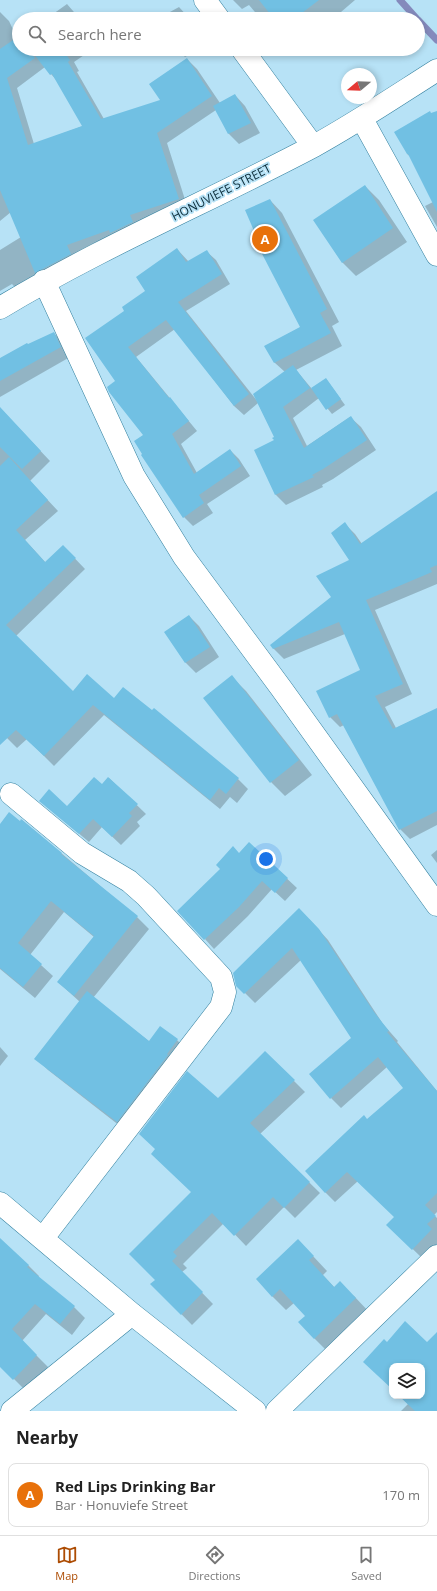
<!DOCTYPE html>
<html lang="en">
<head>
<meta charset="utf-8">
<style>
  body { margin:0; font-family:"Open Sans",sans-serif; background:#f2f2f2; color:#222 }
  .controls { position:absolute; right:12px; bottom:12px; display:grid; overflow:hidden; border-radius:8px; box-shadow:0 2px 6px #0003 }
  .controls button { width:36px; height:36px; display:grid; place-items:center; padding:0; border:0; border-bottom:1px solid #e0e0e0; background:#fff; color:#222; font:20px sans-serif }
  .compass { position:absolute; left:341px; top:68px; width:36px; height:36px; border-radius:50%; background:#fff; box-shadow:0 2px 6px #0003; rotate:251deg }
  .you { position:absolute; left:266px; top:859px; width:14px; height:14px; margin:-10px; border:3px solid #fff; border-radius:50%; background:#1a73e8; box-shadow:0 0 0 6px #1a73e833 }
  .badge { display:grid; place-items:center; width:26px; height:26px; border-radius:50%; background:#ad4c03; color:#fff; font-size:13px; font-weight:700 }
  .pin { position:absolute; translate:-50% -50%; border:2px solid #fff; box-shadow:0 1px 4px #0006 }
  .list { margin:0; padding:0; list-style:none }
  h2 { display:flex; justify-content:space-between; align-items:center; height:52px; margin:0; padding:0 16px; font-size:17px }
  h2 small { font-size:13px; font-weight:400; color:#767676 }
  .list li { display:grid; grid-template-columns:26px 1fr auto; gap:12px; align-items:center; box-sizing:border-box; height:64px; margin:0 8px 8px; padding:0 8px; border:1px solid #e0e0e0; border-radius:8px }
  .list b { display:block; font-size:15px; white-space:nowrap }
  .list p { margin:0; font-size:13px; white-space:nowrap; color:#767676 }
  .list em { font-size:13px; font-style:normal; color:#767676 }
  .icon { flex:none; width:22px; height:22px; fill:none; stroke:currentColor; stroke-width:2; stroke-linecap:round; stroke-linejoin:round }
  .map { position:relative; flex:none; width:437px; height:1411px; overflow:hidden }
  .search { position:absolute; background:#fff; box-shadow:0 2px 6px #0003; left:12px; right:12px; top:12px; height:44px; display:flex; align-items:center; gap:10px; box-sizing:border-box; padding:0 14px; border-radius:22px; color:#767676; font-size:15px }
  .sheet { height:124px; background:#fff }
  nav { display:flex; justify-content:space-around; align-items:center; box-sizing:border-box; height:56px; border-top:1px solid #e0e0e0; background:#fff; font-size:11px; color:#767676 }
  nav a { display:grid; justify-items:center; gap:2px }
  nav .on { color:#ad4c03 }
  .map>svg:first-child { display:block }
</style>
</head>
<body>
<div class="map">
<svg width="437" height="1411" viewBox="0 0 437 1411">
  <rect width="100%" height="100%" fill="#b7e2f6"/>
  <path fill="#0003" fill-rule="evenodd" d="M233,0h122l-21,18 -6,-6 -10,7h-57l-12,-14 -7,4z
    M67,4l13,15h-34z
    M179,7l11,12h-30l-1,-1z
    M0,12l9,9 8,17h2v11h74l-19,13 5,9 -2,1 27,47 57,-18 26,-42 10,10 23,34 15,-8 10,11 15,27 -21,11 -10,-10 -13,-24 -49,33 21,66 -165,87 -11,-12 -12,7v-41l21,-13 -10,-25 -11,9zM45,67l13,15 25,44 -49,18 -17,-56z
    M177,49h23l-15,8z
    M437,112v115l-12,-21 8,-4 -22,-45 -4,-3 25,-40z
    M365,186l14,14 28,42 -51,34 -14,-14z
    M270,200l12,13 57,109 -7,4 10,20 -46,24 16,19 14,-10 19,26 -13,9 -13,-16 -26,20 14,28 43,-29 11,10 15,23 -43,29 -11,6 1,2 -37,18 -10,-10 -1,-58 -17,-34 -14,12 -10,-9 -59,-77 -39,28 61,74 -16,13 16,29 33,-23 9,9 11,17 -43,28 6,9 -20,13 -9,-9 -39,-82 -29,-54 9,-70 22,-20 30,-42 12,13 17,-11 10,9 14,24 -44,27 72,91 27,-30 -10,-9 -9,-17 35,-19 -38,-80z
    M54,333l9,10 7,14 -70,40v-38z
    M0,408l50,53 -20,20 28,30 -33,29 21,23 17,-17 22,23 -69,67 57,57 42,6 123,80 10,10 -11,14 -7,-6 -10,12 -116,-94 -50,51 -27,-27 -10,9 -17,-17z
    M437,498v86l-62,26 37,84 -27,13 11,21 41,-19v116l-27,14 -10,-10 -56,-104 -4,2 -10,-10 32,-46 -17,-37 -61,25 -11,-11 59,-51 19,-37 -6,-36 10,10 7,10z
    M189,616l10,10 20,31 -23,16 -10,-10 -20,-31z
    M232,677l14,14 66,84 -27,21 -14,-14 -66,-84z
    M109,778l37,36 -9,8 3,4 -19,19 -19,-18 -13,15 -49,-41 27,7 35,-23z
    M22,820l115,97 12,12 -56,69 57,44 27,-2 12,12 -60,81 -81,-63 -12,-12 44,-56 -22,-20 36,-45 -30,-25 -34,43 23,21 -18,22 -35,-29v-143l20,-4z
    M249,843l48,45 -12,13 -13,-12 -24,27 -34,33 -9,-10 34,-85z
    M437,850v13l-6,-8z
    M309,919l19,21 55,84 15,17 -1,1 40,49v121l-3,3 3,3v26l-14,15 -35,-34 7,-8 -37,-36 -23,21 -10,-10 43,-72 37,-32 -18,-21 -46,41 -10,-10 21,-60 -51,-78 -46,43 -18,-18z
    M0,1047l8,9 -8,10z
    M265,1052l40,40 -45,42 60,59 -25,25 -11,-11 -38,39 -22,-23 -41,41 4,4 -5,4 31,32 -21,21 -40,-41 4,-4 36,-88 27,-93z
    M0,1246l28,19 11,11 -1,2 36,29 11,11 -13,17 -26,-21 -24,27 26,26 -23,23 -25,-25z
    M312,1255l15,16 -4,4 12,13 19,8 16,17 -42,39 -14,-14 -8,-22 -12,-13 -8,7 -14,-14z
    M437,1334v77h-36l7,-7 -8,-8h22v-30h-30v23l-5,-46 40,1z"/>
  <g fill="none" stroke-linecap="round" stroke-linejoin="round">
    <path stroke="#848abc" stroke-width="7" d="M400,0l17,19
      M418,20l19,20"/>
  </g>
  <path fill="#71c0e3" d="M259,0h60l-25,19h-20z
    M19,36v13h9l7,9 -28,20 21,67 54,-19 -30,-52 -2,1 -20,-26h39l-5,3 6,8 -2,2 33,57 59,-19 -11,-16 38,-26 25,38 -55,37 22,66 -49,16 3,7 -23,11 -1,-3 -42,15 4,9 -36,19 -35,-83v-141z
    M235,94l16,29 -23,11 -15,-28z
    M430,111l1,2 6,-2v101l-29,-58h-1l-13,-22z
    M365,185l28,43 -51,35 -29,-43z
    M270,199l57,110 -7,4 11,20 -57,30 -10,-17 36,-19 -41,-79 2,-1 -16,-37z
    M177,248l9,14 21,-12 15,24 -44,28 71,92 -15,12 -68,-86 -38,27 41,51 1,-1 19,24 -17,13 22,40 36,-25 11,17 -42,29 5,8 -21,15 -42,-63 1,-1 -8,-13 9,-6 -34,-43 -2,-5 8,-6 -30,-43 39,-27 -2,-4 23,-16 -9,-14z
    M54,332l7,15 -61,34v-23l27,-15 1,1z
    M293,365l17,23 -27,19 21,41 47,-32 16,24 -44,29 -11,6 2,2 -39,18 -21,-45 20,-10 -2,-2 2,-1 -21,-43z
    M326,378l15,21 -15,11 -15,-22z
    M0,407l41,44 -19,18 -22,-22z
    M9,457l39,43 -32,30 29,32 18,-17 13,13 -70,67 67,66 14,-17 27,24 9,-11 29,23 2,-2 85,70 -13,16 -7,-6 -9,12 -117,-95 -49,51 -28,-26 -16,15v-279z
    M437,491v74l-7,3 2,4 -66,28 37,84 -28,12 18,33 44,-21v103l-38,19 -62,-116 -8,4 -13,-27 44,-21 -21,-48 -66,27 -3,-4 61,-48 -15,-21 33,-16 -18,-27 14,-11 15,22z
    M189,615l21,32 -25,16 -21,-31z
    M232,675l67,85 -29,23 -67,-85z
    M94,777l8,7 6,-7 30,27 -9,9 3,3 -20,21 -19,-18 -14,15 -40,-33 10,-12 18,17z
    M9,812l11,9 1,-2 41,34 -1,1 77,62 -64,80 -17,-14 37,-46 -43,-35 -33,42 24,21 -19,23 -23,-19v-144z
    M249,842l39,36 -13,15 -13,-12 -23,26 -35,33 -27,-29 43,-42 -4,-4 17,-19 6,7z
    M299,908l20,21 55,83 15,19 -2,1 50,59v102l-12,12 11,11 -9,8 5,5 -20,21 -26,-25 8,-8 -47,-45 -22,21 -20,-22 59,-56 3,4 36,-31 -25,-31 -48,42 -21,-25 42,-36 -59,-90 -48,46 -8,-8 -3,-13z
    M87,991l62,50 11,-15 18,13 -11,15 1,1 -51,67 -83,-63z
    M265,1051l30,29 -45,43 60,59 -26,26 -11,-11 -39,39 -22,-23 -39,39 4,4 -5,5 31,31 -22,23 -31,-31 5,-4 -26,-26 62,-62 -40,-38 4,-5 -16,-15 48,-63 31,27z
    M0,1238l29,27 -2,2 48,39 -15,18 -25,-20 -23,25 25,26 -24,25 -13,-13z
    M298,1239l16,17 -5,4 25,27 6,-6 16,17 -42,41 -16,-17 7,-6 -25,-27 -8,8 -16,-18z
    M405,1321l22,21 10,-10v79h-22l-16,-15h23v-30h-30v23l-29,-27 21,-23 3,3z"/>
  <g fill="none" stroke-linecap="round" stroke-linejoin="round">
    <g stroke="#33809f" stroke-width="23">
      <path id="minor" d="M205,0l14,19
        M242,49l71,97
        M362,119l75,136
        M44,281l90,195 50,81 97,131 156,217
        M0,308c101,-61 210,-107 314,-162 42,-23 82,-50 123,-76
        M11,794l71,59 47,28 17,15 75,81 4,15 -4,15 -178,231
        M0,1203l132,111 123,97
        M12,1411l120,-97
        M277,1411l160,-155"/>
    </g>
    <use href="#minor" stroke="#fff" stroke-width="22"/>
  </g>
  <g text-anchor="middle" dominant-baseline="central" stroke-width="3.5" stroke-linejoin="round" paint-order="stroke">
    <g font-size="12" fill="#0a2b38" stroke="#b7e2f6">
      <text transform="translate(221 192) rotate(-27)">HONUVIEFE STREET</text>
    </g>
  </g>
</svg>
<div class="controls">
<button><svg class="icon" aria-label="layers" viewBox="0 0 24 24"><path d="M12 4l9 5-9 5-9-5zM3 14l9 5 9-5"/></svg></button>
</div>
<svg class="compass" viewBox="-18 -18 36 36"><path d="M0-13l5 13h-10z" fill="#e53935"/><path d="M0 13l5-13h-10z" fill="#767676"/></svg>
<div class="you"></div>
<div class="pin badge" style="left:265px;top:239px;background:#e8710a">A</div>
<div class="search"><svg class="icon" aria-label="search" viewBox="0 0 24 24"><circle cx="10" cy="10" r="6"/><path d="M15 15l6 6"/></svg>Search here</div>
</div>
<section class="sheet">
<h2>Nearby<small></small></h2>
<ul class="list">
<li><span class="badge" style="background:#e8710a">A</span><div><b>Red Lips Drinking Bar</b><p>Bar · Honuviefe Street</p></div><em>170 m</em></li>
</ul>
</section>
<nav>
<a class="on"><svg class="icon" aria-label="map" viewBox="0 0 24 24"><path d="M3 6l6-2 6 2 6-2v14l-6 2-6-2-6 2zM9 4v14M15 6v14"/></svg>Map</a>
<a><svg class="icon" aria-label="directions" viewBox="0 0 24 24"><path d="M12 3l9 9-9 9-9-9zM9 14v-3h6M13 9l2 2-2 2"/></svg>Directions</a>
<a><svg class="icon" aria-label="saved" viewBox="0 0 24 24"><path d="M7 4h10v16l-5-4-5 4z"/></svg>Saved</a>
</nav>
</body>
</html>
